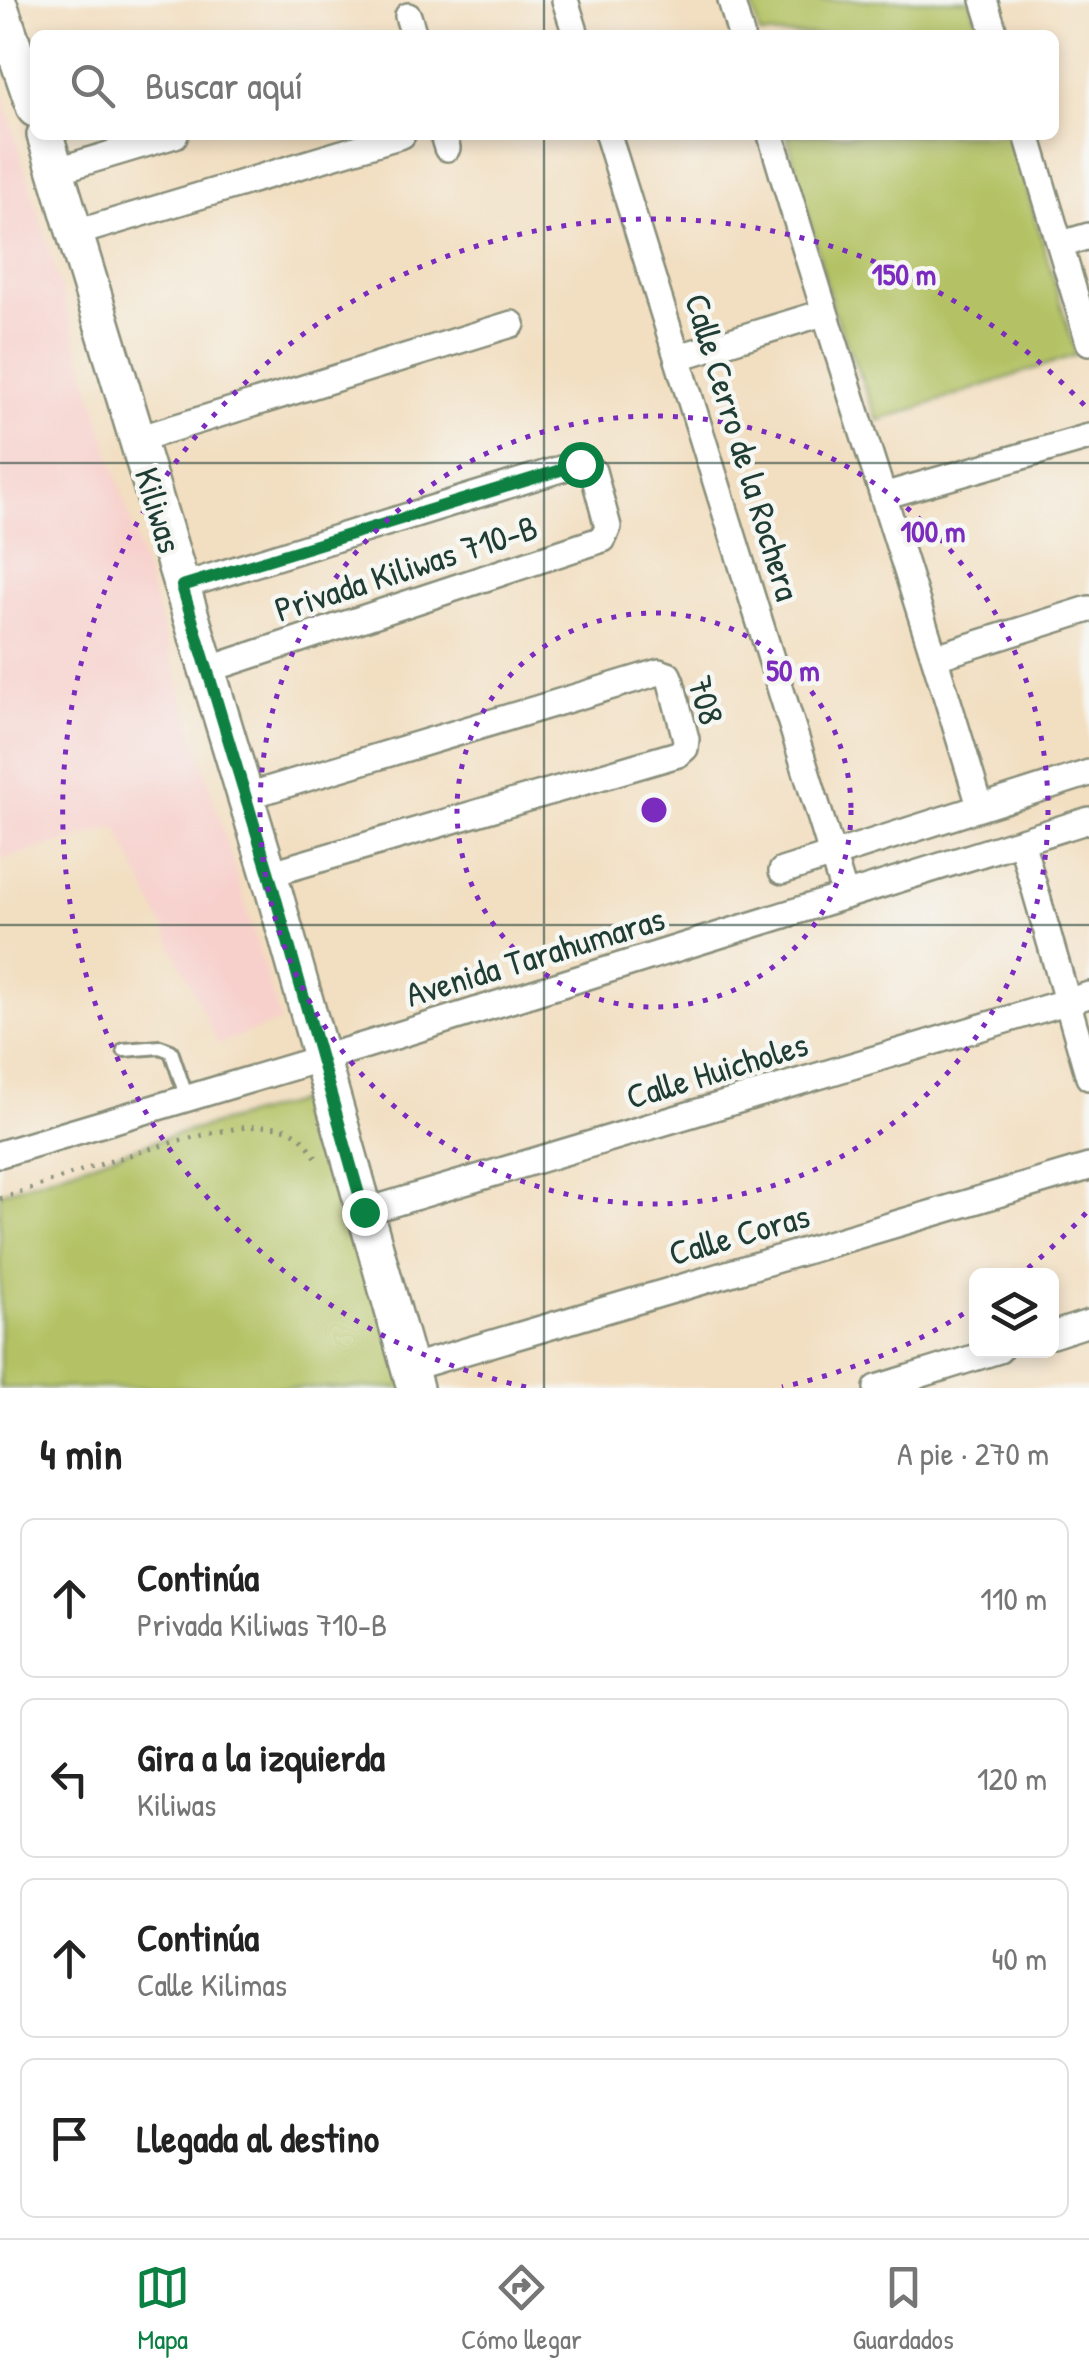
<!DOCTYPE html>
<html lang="es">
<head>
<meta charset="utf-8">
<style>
  body { margin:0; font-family:"Patrick Hand",sans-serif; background:#f2f2f2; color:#222 }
  .controls { position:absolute; right:30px; bottom:30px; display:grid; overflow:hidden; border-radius:15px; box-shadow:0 5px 15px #0003 }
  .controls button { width:90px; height:90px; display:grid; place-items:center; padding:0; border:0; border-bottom:2px solid #e0e0e0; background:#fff; color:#222; font:50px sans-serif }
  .stop { position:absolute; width:30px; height:30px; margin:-22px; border:8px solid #0b8043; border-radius:50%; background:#fff }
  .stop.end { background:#0b8043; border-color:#fff; box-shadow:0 2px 10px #0008 }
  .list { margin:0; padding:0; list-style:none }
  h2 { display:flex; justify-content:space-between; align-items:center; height:130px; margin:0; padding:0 40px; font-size:42px }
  h2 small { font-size:32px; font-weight:400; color:#767676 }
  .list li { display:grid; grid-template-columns:65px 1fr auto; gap:30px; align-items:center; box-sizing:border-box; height:160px; margin:0 20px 20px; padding:0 20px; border:2px solid #e0e0e0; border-radius:15px }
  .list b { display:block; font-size:38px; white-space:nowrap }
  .list p { margin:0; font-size:32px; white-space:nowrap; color:#767676 }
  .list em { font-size:32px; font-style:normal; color:#767676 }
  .icon { flex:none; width:55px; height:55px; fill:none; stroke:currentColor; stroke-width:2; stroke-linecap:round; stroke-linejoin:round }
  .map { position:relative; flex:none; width:1089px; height:1388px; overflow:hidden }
  .search { position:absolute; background:#fff; box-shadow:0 5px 15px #0003; left:30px; right:30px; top:30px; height:110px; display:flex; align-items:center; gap:25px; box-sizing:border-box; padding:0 35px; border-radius:15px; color:#767676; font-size:38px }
  .sheet { height:850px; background:#fff }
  nav { display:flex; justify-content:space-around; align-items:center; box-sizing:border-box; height:140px; border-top:2px solid #e0e0e0; background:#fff; font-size:28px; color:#767676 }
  nav a { display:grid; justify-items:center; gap:5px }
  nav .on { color:#0b8043 }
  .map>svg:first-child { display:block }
</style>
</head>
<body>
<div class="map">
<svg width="1089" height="1388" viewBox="0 0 1089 1388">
  <rect width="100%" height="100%" fill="#f6f6f2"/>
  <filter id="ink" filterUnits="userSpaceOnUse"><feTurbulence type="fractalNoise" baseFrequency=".01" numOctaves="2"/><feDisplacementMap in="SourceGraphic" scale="20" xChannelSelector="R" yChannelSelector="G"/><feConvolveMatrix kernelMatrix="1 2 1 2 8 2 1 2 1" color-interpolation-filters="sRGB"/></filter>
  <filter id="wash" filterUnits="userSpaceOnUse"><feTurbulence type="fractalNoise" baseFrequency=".0048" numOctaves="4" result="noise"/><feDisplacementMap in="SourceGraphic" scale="40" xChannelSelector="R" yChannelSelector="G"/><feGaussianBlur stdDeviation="2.25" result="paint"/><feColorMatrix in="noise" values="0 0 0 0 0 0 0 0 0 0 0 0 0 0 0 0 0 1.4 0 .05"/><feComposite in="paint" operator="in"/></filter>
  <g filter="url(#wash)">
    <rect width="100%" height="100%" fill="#f2dec0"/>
    <path fill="#f7d0cc" d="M0,86l280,935 -62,23 -101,-217 -117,33z"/>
    <path fill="#b4c265" stroke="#6a804c" stroke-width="2.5" d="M751,0h219l11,35h-221z
      M787,135h224l65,220 -198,66 -45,-112z
      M322,1095l90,293h-412v-195l171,-57z"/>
  </g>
  <g filter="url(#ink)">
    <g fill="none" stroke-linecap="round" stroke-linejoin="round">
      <g stroke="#888e7a" stroke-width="18">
        <path id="lane" d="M124,1050l36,-3 11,4 16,47"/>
      </g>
      <g stroke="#888e7a" stroke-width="30">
        <path id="street" d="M565,0l11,35
          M731,0l10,35
          M984,0l11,35
          M408,16l6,19
          M443,135l4,13
          M608,135l237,761
          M771,135c66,225 142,447 209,671
          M1027,135l62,207
          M58,170l117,-35
          M76,233l326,-98
          M1062,244l27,-8
          M679,357l144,-44
          M138,439l374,-115
          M883,496l206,-59
          M182,586l398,-123 7,2 6,6 15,56 -5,12 -396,131
          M936,657l153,-48
          M244,797l415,-125 9,3 3,7 15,57 -1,9 -7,6 -409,120
          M1021,841l68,236
          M782,871l307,-98
          M0,1154l366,-109 723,-225
          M364,1212l725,-217
          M1052,1335l37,-12
          M409,1368l680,-201
          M877,1388l122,-38"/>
      </g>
      <g stroke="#888e7a" stroke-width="40">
        <path id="secondary" d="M0,7l35,102
          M45,135l224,739 146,514"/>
      </g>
      <path stroke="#888e7a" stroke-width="5" stroke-dasharray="2.5 8" stroke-linecap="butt" d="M0,1199c55,-18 245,-92 291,-68 11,5 20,18 26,28"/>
      <use href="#lane" stroke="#fff" stroke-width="12"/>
      <use href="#street" stroke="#fff" stroke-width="25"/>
      <use href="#secondary" stroke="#fff" stroke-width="35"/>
    </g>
  </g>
  <g fill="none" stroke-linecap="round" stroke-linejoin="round" filter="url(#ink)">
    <path stroke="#0b8043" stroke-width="12" d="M364,1212l-95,-338 -87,-288 398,-122"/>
  </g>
  <path fill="none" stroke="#1f3d34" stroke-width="2.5" stroke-opacity="0.55" d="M544,0v35M544,135v1253M0,463h1089M0,925h1089"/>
  <g fill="none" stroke="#7b2cbf" stroke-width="5" stroke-dasharray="5 10">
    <circle cx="654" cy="810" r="197"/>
    <circle cx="654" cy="810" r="394"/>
    <path d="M1086 1213A591 591 0 0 1 1022 1273M976 1306A591 591 0 0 1 782 1387M526 1387A591 591 0 1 1 1086 407"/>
  </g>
  <g text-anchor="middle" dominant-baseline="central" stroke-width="9" stroke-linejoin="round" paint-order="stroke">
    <g font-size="35" fill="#1f3d34" stroke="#f6f6f2">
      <text transform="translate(743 447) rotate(73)">Calle Cerro de la Rochera</text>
      <text transform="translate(159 510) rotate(73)">Kiliwas</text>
      <text transform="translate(406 568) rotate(-18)">Privada Kiliwas 710-B</text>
      <text transform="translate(706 700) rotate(73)">708</text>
      <text transform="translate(535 956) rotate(-17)">Avenida Tarahumaras</text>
      <text transform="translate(717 1070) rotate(-17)">Calle Huicholes</text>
      <text transform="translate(739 1234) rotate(-16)">Calle Coras</text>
    </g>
  </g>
  <circle cx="654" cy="810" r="15" fill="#7b2cbf" stroke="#f6f6f2" stroke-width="5"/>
  <g font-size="30" text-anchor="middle" font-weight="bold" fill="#7b2cbf" stroke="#f6f6f2" stroke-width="9" stroke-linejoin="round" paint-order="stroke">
    <text x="904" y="285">150 m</text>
    <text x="933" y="542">100 m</text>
    <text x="793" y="681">50 m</text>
  </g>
</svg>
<div class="controls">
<button><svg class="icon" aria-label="layers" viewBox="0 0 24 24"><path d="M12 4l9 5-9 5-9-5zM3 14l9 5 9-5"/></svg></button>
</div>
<div class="stop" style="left:580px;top:464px"></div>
<div class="stop end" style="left:364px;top:1212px"></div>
<div class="search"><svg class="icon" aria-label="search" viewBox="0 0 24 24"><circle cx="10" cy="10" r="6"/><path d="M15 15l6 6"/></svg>Buscar aquí</div>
</div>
<section class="sheet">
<h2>4 min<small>A pie · 270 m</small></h2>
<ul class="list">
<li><svg class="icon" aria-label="ahead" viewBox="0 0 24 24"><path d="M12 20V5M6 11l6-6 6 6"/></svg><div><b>Continúa</b><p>Privada Kiliwas 710-B</p></div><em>110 m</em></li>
<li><svg class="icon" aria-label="left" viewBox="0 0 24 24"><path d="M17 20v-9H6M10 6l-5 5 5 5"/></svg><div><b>Gira a la izquierda</b><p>Kiliwas</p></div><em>120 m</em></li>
<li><svg class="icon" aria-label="ahead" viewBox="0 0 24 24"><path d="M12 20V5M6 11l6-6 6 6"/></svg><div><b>Continúa</b><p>Calle Kilimas</p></div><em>40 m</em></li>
<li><svg class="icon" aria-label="arrive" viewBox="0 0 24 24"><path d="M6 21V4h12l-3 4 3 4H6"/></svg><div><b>Llegada al destino</b></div></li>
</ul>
</section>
<nav>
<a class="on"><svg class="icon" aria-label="map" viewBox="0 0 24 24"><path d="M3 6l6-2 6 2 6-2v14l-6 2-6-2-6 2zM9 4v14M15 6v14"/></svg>Mapa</a>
<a><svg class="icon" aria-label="directions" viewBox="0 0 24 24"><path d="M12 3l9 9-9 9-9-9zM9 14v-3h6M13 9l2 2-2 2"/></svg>Cómo llegar</a>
<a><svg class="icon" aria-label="saved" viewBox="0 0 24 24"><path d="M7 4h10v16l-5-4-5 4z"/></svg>Guardados</a>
</nav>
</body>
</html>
